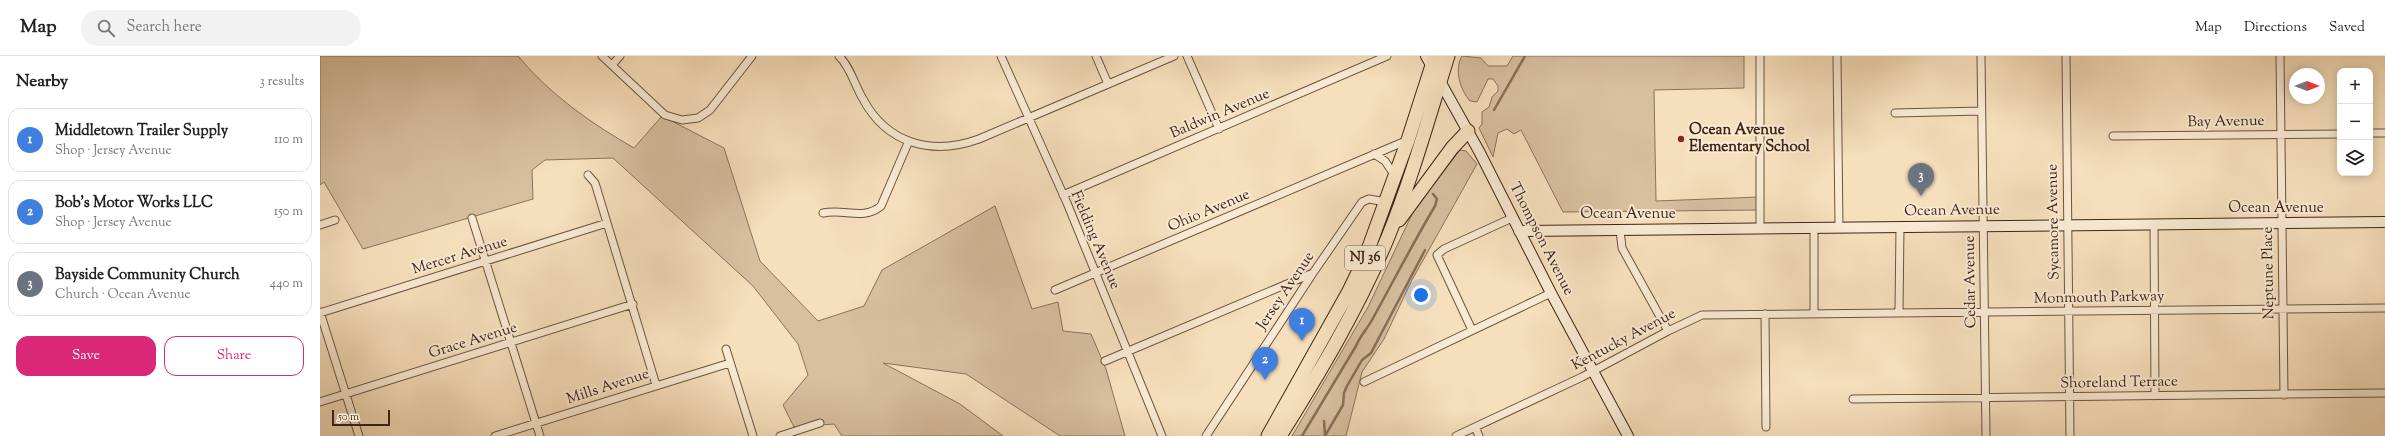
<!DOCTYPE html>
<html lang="en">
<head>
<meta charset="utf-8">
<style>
  body { margin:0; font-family:"Sorts Mill Goudy",serif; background:#f2f2f2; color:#222 }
  .controls { position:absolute; right:12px; top:12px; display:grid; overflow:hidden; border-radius:8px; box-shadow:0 2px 10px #0003 }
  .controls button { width:36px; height:36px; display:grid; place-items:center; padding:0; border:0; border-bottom:1px solid #e0e0e0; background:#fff; color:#222; font:20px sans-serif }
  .compass { position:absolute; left:1969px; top:12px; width:36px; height:36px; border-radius:50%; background:#fff; box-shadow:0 2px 10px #0003; rotate:90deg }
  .scale { position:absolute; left:12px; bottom:10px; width:58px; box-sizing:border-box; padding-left:4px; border:2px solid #3f2418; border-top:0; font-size:11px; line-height:14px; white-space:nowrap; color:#3f2418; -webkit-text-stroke:3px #f9ead3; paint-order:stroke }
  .you { position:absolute; left:1101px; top:239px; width:14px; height:14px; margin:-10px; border:3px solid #fff; border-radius:50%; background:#1a73e8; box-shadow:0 0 0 6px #1a73e833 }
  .badge { display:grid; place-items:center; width:26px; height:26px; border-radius:50%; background:#db2777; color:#fff; font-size:13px; font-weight:700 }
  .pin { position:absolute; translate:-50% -33px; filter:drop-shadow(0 1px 2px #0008) }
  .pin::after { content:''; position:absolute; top:21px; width:14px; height:12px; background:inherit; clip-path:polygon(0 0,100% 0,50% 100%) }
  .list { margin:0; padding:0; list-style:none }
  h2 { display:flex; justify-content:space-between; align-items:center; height:52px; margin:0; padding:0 16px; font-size:17px }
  h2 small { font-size:13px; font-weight:400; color:#767676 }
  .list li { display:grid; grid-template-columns:26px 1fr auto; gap:12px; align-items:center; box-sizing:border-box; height:64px; margin:0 8px 8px; padding:0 8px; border:1px solid #e0e0e0; border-radius:12px }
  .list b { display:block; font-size:15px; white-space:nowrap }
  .list p { margin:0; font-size:13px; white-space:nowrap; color:#767676 }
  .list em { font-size:13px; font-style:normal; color:#767676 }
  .actions { display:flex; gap:8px; padding:12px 16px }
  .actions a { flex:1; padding:9px 0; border:1px solid #db2777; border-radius:12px; text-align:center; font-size:14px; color:#db2777 }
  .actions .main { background:#db2777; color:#fff }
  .icon { flex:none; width:22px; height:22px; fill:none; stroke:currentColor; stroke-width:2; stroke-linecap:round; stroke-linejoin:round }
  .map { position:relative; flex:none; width:2065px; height:380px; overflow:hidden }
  header { display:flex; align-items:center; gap:24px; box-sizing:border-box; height:56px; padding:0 20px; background:#fff; border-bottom:1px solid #e0e0e0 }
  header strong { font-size:19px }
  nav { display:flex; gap:22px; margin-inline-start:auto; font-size:14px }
  .search { width:280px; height:36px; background:#f2f2f2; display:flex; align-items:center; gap:10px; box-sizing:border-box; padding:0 14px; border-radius:22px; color:#767676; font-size:15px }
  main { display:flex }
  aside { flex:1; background:#fff }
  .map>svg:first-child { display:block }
</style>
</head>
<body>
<header>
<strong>Map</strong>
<div class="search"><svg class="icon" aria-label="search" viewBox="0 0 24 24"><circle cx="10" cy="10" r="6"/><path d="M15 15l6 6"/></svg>Search here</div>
<nav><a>Map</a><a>Directions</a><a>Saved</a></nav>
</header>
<main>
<aside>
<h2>Nearby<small>3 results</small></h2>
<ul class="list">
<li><span class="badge" style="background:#3f7fe0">1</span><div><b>Middletown Trailer Supply</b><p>Shop · Jersey Avenue</p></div><em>110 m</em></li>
<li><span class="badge" style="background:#3f7fe0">2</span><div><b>Bob's Motor Works LLC</b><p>Shop · Jersey Avenue</p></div><em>150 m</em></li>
<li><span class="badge" style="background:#6b7280">3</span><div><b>Bayside Community Church</b><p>Church · Ocean Avenue</p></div><em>440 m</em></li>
</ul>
<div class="actions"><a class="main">Save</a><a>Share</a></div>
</aside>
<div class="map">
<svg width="2065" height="380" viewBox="0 0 2065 380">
  <rect width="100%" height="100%" fill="#f6dfbc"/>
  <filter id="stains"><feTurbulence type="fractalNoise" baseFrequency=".005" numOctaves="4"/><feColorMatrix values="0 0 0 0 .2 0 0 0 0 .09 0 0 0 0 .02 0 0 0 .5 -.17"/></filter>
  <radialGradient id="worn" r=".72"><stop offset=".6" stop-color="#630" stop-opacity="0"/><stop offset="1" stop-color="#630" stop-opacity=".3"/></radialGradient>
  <path fill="#d7bfa0" stroke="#8b725c" d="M0,0h198c31,38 74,68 116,92l28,-32 62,32 36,113 58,60 46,-15 18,-36 113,-64 37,103 26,-7 5,29 28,3 15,35 19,67h-65l-94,-62 -83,-11 77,41 43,32h-161l-8,-12 -40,3 -11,-22 25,-30 -10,-31 -45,-58 -140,-128 -68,2 -13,10 1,29 -170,50 -39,-67 -4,3z
    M1142,0l19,2 7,8h19l6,-10h231v32l-90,2 2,111 104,-4v13l-197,2 -42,-82 -7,4 -7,-5 -9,4 -5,24 -14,-29 3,-4v-12l7,-5 3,-10 6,-6v-5l-5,-7h-5l-11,23 -7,-1c-10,-11 -16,-32 -8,-45z
    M1140,94l6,1 11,13 -65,116 -28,59 -22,33 -16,64h-54l76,-129 46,-97z"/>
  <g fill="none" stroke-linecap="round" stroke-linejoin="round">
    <path stroke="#886e59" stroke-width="2.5" d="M1174,54l31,-54
      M1004,365l1,14
      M982,380l54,-90c4,-10 11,-17 16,-26 21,-38 41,-77 63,-114l2,-7 -4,-5
      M1005,380l18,-31 1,-12 3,-7 15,-26 9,-7 54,-103"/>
    <g stroke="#6d5341" stroke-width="9">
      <path id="street" d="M282,0l63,59 17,5 16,-2 12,-8 42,-54
        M519,0c12,12 15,28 24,43 24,45 69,57 116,40l195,-83
        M681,0l66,147 95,233
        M776,0l12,28
        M867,0l32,73
        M1517,0l2,171
        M1661,0l5,380
        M1746,0l4,380
        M1960,0l4,339
        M292,9l8,-9
        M1575,57l86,-2
        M2050,77h15
        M1793,80l227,-2
        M1054,98l11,7 10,15
        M268,119l7,8 61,202
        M743,139l324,-139
        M503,157c21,-5 40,8 58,-7l27,-63
        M152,162l68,218
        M1834,168l1,171
        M0,169l15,-5
        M1494,171v87
        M1440,172v-172
        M1300,174l2,18 46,83
        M735,234l353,-150
        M0,256l39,124
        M1579,256l1,-85
        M0,257l287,-90
        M1445,258l1,113
        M1152,274l-35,-75 7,-6 68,-31
        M406,293l27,87
        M785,305l208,-88
        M1044,326l187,-89
        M1533,343l532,-6
        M0,346l313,-98
        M1155,371l4,9
        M175,380l235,-73
        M460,380l40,-13
        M886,380l107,-163 49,-71 7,-3 17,3
        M1136,380l126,-59 86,-46 34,-16 683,-7"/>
    </g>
    <g stroke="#3f2418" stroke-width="12">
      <path id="secondary" d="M1106,0l54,97 71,140 77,143
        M1199,175l866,-9"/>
    </g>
    <g stroke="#3f2418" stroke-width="15">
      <path id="highway" d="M1079,164l53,-72 16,-17
        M948,380l80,-143 17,-35 43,-118 27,-84
        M960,380c40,-64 79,-129 108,-199 24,-59 41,-121 60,-181"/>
    </g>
    <use href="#street" stroke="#f9ead3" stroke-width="7"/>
    <use href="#secondary" stroke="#f9ead3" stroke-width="10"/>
    <use href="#highway" stroke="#f6dfbc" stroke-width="13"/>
  </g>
  <circle fill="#8f2418" stroke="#f9ead3" stroke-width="1.5" cx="1361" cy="83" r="4"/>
  <g text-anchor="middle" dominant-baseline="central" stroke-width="4" stroke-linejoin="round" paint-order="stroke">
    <rect fill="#f9ead3" stroke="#775f50" stroke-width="1" x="1025" y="190" width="40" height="24" rx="3"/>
    <g font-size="14" font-weight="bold" fill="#3f2418">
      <text x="1045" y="202">NJ 36</text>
    </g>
    <g font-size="15" fill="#3f2418" stroke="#f9ead3">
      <text transform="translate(900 58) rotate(-23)">Baldwin Avenue</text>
      <text transform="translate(1906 66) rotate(-1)">Bay Avenue</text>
      <text x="1956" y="152">Ocean Avenue</text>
      <text transform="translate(889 155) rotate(-23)">Ohio Avenue</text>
      <text transform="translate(1632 155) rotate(-1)">Ocean Avenue</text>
      <text x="1308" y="158">Ocean Avenue</text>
      <text transform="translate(1734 166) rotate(-91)">Sycamore Avenue</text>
      <text transform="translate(1221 183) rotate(63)">Thompson Avenue</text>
      <text transform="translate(775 184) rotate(67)">Fielding Avenue</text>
      <text transform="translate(140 200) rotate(-17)">Mercer Avenue</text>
      <text transform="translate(1949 217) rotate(-91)">Neptune Place</text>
      <text transform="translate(1651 226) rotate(-91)">Cedar Avenue</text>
      <text transform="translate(966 235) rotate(-56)">Jersey Avenue</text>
      <text transform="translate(1779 242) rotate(-1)">Monmouth Parkway</text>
      <text transform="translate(1304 284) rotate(-28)">Kentucky Avenue</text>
      <text transform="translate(153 285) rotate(-17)">Grace Avenue</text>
      <text transform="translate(1799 327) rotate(-1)">Shoreland Terrace</text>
      <text transform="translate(288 331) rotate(-18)">Mills Avenue</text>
    </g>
    <g font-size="15" font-weight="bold" fill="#3f2418" stroke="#f9ead3" text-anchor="start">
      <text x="1369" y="74">Ocean Avenue<tspan x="1369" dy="17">Elementary School</tspan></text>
    </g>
  </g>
  <rect width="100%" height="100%" filter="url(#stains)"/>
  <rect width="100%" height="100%" fill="url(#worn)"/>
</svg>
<div class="controls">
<button>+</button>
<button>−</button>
<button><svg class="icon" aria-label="layers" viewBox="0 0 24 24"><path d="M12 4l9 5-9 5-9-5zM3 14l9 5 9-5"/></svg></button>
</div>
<svg class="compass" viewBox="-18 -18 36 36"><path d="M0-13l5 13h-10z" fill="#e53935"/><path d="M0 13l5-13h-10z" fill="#767676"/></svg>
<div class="scale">50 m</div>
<div class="you"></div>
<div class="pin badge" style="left:982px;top:285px;background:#3f7fe0">1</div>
<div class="pin badge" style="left:945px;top:324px;background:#3f7fe0">2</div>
<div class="pin badge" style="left:1601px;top:140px;background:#6b7280">3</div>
</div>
</main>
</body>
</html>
